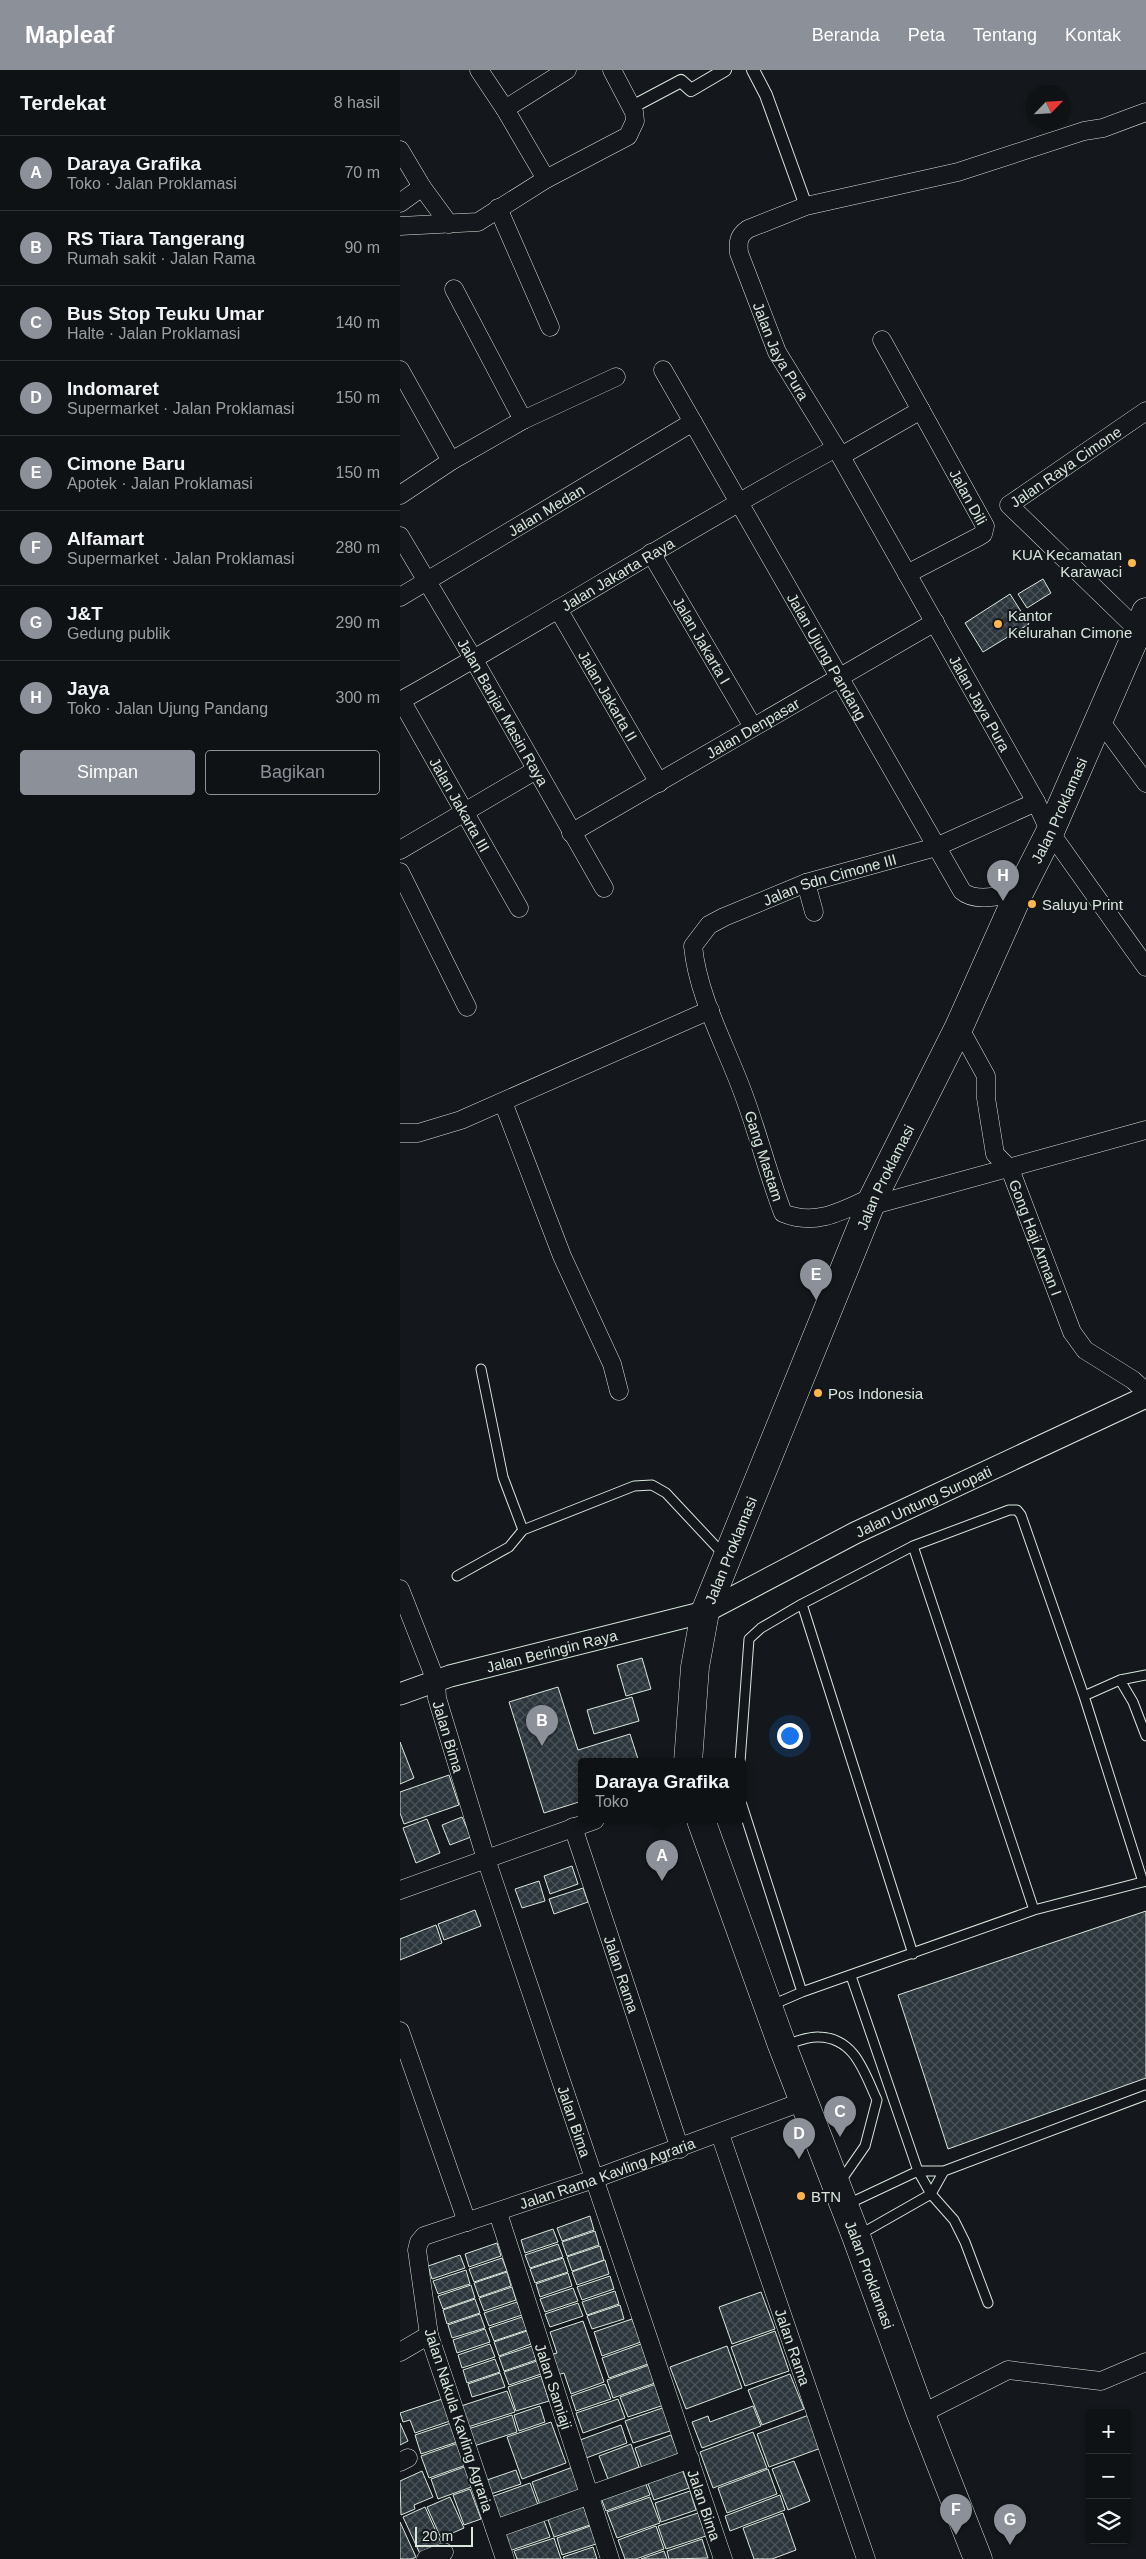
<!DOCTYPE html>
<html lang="id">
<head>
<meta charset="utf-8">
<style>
  body { margin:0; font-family:Helvetica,sans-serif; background:#181b1e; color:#f1f3f6 }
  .controls { position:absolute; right:15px; bottom:15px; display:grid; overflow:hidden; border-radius:5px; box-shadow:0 1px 4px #0004 }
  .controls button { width:45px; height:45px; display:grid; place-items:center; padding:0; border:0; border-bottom:1px solid #2f3234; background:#0f1215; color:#f1f3f6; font:25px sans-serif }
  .compass { position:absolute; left:626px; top:15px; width:45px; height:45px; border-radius:50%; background:#0f1215; box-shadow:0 1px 4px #0004; rotate:65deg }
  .scale { position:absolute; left:15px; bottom:12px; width:58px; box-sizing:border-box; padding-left:5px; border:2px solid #d8e6dc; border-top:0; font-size:14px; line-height:18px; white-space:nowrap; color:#d8e6dc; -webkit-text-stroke:4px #14181c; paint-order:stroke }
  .you { position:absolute; left:389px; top:1665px; width:18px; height:18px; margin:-12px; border:4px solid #fff; border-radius:50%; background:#1a73e8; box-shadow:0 0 0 8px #1a73e833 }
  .badge { display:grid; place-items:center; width:32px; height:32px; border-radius:50%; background:#8c9099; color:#fff; font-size:16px; font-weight:700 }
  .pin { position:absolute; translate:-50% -41px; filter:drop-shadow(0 1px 2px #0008) }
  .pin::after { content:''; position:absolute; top:26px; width:18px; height:15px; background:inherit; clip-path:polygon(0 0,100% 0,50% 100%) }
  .popup { position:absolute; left:178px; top:1688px; width:168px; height:65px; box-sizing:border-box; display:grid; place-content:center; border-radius:5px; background:#0f1215; filter:drop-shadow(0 1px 4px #0005); font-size:16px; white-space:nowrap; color:#9b9ea0 }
  .popup b { font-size:19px; color:#f1f3f6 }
  .popup::after { content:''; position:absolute; left:50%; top:100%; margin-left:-10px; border:10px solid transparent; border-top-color:#0f1215 }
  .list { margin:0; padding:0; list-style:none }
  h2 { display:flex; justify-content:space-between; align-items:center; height:65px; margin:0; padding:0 20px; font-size:21px }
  h2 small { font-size:16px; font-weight:400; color:#9b9ea0 }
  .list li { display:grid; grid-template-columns:32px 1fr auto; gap:15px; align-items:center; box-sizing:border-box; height:75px; padding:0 20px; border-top:1px solid #2f3234 }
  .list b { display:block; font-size:19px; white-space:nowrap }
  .list p { margin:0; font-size:16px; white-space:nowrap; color:#9b9ea0 }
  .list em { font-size:16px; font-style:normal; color:#9b9ea0 }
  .actions { display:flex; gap:10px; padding:15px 20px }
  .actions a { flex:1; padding:11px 0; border:1px solid #8c9099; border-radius:5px; text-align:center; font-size:18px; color:#8c9099 }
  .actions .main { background:#8c9099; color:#fff }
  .icon { flex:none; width:28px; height:28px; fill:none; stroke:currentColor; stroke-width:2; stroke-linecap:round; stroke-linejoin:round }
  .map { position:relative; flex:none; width:746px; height:2489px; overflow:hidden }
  header { display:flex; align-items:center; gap:30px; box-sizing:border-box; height:70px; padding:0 25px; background:#8c9099; color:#fff }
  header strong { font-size:24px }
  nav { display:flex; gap:28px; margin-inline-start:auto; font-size:18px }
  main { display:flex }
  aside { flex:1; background:#0f1215 }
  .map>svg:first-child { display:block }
</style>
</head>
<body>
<header>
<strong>Mapleaf</strong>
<nav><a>Beranda</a><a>Peta</a><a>Tentang</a><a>Kontak</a></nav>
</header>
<main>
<aside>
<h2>Terdekat<small>8 hasil</small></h2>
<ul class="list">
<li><span class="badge">A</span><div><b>Daraya Grafika</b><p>Toko · Jalan Proklamasi</p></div><em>70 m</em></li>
<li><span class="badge">B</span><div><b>RS Tiara Tangerang</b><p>Rumah sakit · Jalan Rama</p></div><em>90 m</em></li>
<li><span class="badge">C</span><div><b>Bus Stop Teuku Umar</b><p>Halte · Jalan Proklamasi</p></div><em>140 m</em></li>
<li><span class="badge">D</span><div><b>Indomaret</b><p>Supermarket · Jalan Proklamasi</p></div><em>150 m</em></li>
<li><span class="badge">E</span><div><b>Cimone Baru</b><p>Apotek · Jalan Proklamasi</p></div><em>150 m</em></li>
<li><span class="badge">F</span><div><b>Alfamart</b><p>Supermarket · Jalan Proklamasi</p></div><em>280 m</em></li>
<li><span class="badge">G</span><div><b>J&amp;T</b><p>Gedung publik</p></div><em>290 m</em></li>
<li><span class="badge">H</span><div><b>Jaya</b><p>Toko · Jalan Ujung Pandang</p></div><em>300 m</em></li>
</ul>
<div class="actions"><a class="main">Simpan</a><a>Bagikan</a></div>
</aside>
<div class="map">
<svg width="746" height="2489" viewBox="0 0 746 2489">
  <defs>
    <pattern id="building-cross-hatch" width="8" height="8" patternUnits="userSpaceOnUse" patternTransform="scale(1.25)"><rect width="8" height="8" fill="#2c363c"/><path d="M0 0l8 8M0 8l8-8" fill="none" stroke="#4a5358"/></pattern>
  </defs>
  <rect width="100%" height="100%" fill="#14181c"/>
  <path fill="url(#building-cross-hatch)" stroke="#d8e6dc" d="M643,509l8,14 -24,15 -9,-14z
    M610,524l19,30 -46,28 -18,-29z
    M242,1588l9,31 -25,7 -9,-31z
    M158,1617l20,63 52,-16 9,28h-57v39l-38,12 -35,-111z
    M232,1627l7,24 -45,13 -7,-24z
    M0,1672l14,36 -14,6z
    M49,1705l10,30 -55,19 -4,-11v-21z
    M62,1747l9,20 -21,8 -8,-20z
    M27,1749l13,34 -24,10 -13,-35z
    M172,1796l6,18 -28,10 -6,-18z
    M139,1811l6,20 -23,7 -7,-19z
    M183,1818l5,14 -34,12 -5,-15z
    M75,1840l6,16 -37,14 -6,-16z
    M746,1841v167l-198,71 -50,-154z
    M36,1855l6,18 -42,17v-21z
    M190,2146l4,14 -32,11 -5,-13z
    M153,2159l5,13 -33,11 -4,-13z
    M195,2161l4,14 -32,11 -5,-14z
    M97,2173l4,13 -32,11 -4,-13z
    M158,2174l5,13 -33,11 -5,-13z
    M200,2176l4,14 -32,11 -5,-14z
    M60,2185l5,13 -33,11 -4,-13z
    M102,2188l5,13 -33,11 -5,-13z
    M163,2188l5,14 -33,11 -5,-14z
    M205,2190l4,14 -32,11 -5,-13z
    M66,2200l4,14 -32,10 -5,-13z
    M107,2202l4,14 -32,11 -5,-14z
    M168,2203l4,13 -32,11 -4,-13z
    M210,2206l4,13 -32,11 -5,-13z
    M71,2215l4,13 -32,11 -5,-13z
    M112,2217l4,13 -32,11 -5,-13z
    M173,2218l5,13 -33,11 -5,-13z
    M215,2221l4,13 -32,11 -5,-13z
    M361,2222l14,37 -43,15 -13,-37z
    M75,2229l5,14 -33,11 -4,-14z
    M117,2232l5,13 -33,11 -5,-13z
    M178,2233l5,13 -33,11 -5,-13z
    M220,2235l4,14 -32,10 -5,-13z
    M80,2244l5,14 -33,10 -4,-13z
    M122,2247l5,13 -33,11 -5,-13z
    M232,2249l9,23 -39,14 -8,-24z
    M183,2251l21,61 -33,12 -7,-21 -7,2 -7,-20 7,-2 -7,-21z
    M85,2259l5,13 -33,11 -4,-13z
    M127,2261l4,13 -32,12 -5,-14z
    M375,2261l14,40 -44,15 -14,-39z
    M90,2274l5,13 -33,11 -4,-13z
    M241,2274l7,20 -39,14 -7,-20z
    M132,2276l4,14 -32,11 -5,-14z
    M327,2276l15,42 -56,21 -16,-42z
    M95,2289l5,13 -33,11 -4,-13z
    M137,2291l4,13 -32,11 -5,-13z
    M249,2295l6,18 -42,15 -6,-18z
    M100,2303l5,14 -33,10 -4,-13z
    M390,2304l14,35 -42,16 -14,-35z
    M141,2306l8,25 -33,10 -8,-24z
    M205,2314l6,15 -35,12 -5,-15z
    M256,2314l8,21 -36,12 -8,-20z
    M107,2321l8,21 -47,15 -7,-21z
    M45,2328l8,22 -38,13 -5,-13 -7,2 -3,-9z
    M218,2329l7,19 -42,15 -7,-20z
    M140,2336l5,16 -26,9 -5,-16z
    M353,2336l8,20 -59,22 -10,-26 16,-6 2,6z
    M265,2337l8,23 -40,13 -8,-22z
    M112,2345l5,17 -43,14 -6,-17z
    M409,2345l12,33 -52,19 -12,-33z
    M54,2352l6,19 -39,13 -6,-19z
    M151,2352l15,41 -44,16 -15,-42z
    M0,2353l8,18 -8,4z
    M221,2355l6,18 -41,15 -6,-18z
    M353,2362l14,36 -54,20 -13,-36z
    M271,2365l8,20 -37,13 -7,-20z
    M61,2372l8,22 -40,14 -8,-22z
    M231,2374l8,23 -31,12 -9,-23z
    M394,2391l16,40 -22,9 -16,-41z
    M67,2396l7,20 -36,13 -7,-20z
    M173,2397l8,23 -41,15 -8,-23z
    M282,2399l7,19 -35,12 -7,-19z
    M368,2399l9,25 -50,19 -9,-25z
    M116,2400l5,14 -33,11 -4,-14z
    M22,2401l11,26 -19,8 1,4 -14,6 -1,-34z
    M245,2412l5,13 -44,16 -5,-13z
    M130,2413l8,22 -39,14 -8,-22z
    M70,2419l11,30 -17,6 -11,-30z
    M290,2421l6,19 -35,12 -6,-19z
    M380,2425l5,15 -55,21 -5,-15z
    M50,2427l14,31 -23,10 -14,-31z
    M250,2427l10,26 -43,15 -10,-26z
    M182,2432l8,23 -36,12 -8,-23z
    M25,2437l18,40 -22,9 -18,-39z
    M298,2443l8,23 -40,13 -8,-23z
    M383,2443l13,37 -24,9h-18l-11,-31z
    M143,2448l7,19 -41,14 -6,-19z
    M0,2452l16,35 -4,2h-12z
    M193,2455l6,18 -37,12 -5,-17z
    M256,2456l8,23 -28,10h-11l-7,-19z
    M154,2468l7,21h-44l-3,-8z
    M302,2469l6,19 -39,1 -2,-8z
    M193,2477l4,12h-33l-1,-2z
    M264,2481l3,8h-26z"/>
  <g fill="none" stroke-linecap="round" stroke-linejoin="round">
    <g stroke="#d8e6dc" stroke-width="11">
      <path id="service" d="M81,1299l22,108 20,53
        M513,1476l-111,58 111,350
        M57,1506l52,-29 14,-17 111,-44 18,-1 14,8 58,62
        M720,1610l26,-5
        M684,1626l36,-16 13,22 13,34
        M340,1692l9,-123 12,-11 41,-24
        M342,1735l60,187
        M634,1840l-121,-364 96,-36h8l4,5 63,181 59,186
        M451,1906l67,195 13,23 23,26 11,22 23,61
        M372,1935l30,-13 232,-82 112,-29
        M385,1975c10,-3 23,-9 34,-8 36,1 45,35 58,63l-12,46 -25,36
        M448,2134l70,-33h26l202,-76
        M459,2165l72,-41 13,-23"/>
    </g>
    <g stroke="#d8e6dc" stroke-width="14">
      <path id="pedestrian" d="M353,0l13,25 40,111
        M232,37l49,-26 10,9 34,-20"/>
    </g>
    <g stroke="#d8e6dc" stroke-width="19">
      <g id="minor">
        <path d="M79,0l26,39 41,70"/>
        <path d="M105,39l62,-39"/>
        <path id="s1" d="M746,42l-43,16 -19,3 -126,41 -152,34 -58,23c-10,7 -10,13 -9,24l38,99 59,96 200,354 14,30 96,135"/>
        <path d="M0,80l22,37 27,37"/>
        <path d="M0,133l22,-16"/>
        <path d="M98,138l52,119"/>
        <path d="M0,156l78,-4 68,-43 82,-43 7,-15 -1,-9 -22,-42"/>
        <path d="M54,219l69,131"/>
        <path id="s2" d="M482,270l103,186 -2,8 -5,3 -71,37"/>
        <path d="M0,300l51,91"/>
        <path id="s3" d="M263,300l299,521c13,12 40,4 57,2"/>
        <path d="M441,386l80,-46"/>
        <path d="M0,425l51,-34 72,-41 93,-43"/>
        <path id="s4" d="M0,466l74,124 130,228"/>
        <path id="s5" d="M251,483l102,174"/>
        <path id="s6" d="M0,527l293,-175"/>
        <path id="s7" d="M158,539l101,174"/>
        <path id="s8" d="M738,560l-129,-125 137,-94"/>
        <path id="s9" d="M1,630l118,208"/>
        <path id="s10" d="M0,631c147,-82 288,-173 436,-253"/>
        <path d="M699,649l47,64"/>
        <path id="s11" d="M171,763l364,-211"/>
        <path d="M0,780l136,-80"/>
        <path d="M0,802l67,135"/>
        <path d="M406,813l8,29"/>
        <path id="s12" d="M559,957l27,49v22l9,56 15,15 62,163 13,18 48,30 13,12"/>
        <path d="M103,1032l59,154 50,108 7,27"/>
        <path d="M0,1063h18l43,-13 249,-110"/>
        <path id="s13" d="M474,1126c-30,14 -58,31 -91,17 -15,-39 -25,-80 -40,-120 -17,-47 -45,-96 -50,-147l16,-21 15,-8 82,-34 130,-36 100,-45"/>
        <path d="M470,1136l276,-76"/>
        <path id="s14" d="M0,1519l36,92 1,17 49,161 237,700"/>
        <path id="s15" d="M173,1757l107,322"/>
        <path d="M0,1820l195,-70"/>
        <path d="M0,1961l67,191"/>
        <path id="s16" d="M320,2064l146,425"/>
        <path id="s17" d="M98,2143l112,346"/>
        <path d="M0,2282l29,-17"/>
        <path d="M521,2344l87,-44 93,11 45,-19"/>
        <path d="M0,2392l8,-4"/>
        <path d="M95,2459l195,-70"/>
        <path d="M26,2489l18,-7"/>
        <path id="s18" d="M105,2489l-76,-224 -12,-85 2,-8 5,-6 170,-57 210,-78"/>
      </g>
    </g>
    <g stroke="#d8e6dc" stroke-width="23">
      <g id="tertiary">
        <path id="s19" d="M0,1624l50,-18 255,-64 150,-79 291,-136"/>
      </g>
    </g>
    <g stroke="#d8e6dc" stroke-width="29">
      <g id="primary">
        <path id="s20" d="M288,1692l7,-95 10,-55 169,-416 85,-169 60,-134 31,-61 96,-220"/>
        <path id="s21" d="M301,1750l81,225 74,191 65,178 57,145"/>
      </g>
    </g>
    <use href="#service" stroke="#14181c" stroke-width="9"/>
    <use href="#pedestrian" stroke="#14181c" stroke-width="12"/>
    <use href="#minor" stroke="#14181c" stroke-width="18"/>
    <use href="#tertiary" stroke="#14181c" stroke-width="21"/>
    <use href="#primary" stroke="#14181c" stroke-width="28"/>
  </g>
  <g fill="#ffb74d" stroke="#14181c" stroke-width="2">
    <circle cx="732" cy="493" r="5"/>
    <circle cx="598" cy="554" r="5"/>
    <circle cx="632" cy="834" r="5"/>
    <circle cx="418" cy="1323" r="5"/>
    <circle cx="401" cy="2126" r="5"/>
  </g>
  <g text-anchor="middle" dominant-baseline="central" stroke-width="4" stroke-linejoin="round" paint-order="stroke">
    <g font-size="15" fill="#d8e6dc" stroke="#14181c">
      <text stroke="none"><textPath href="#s1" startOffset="550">Jalan Jaya Pura</textPath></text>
      <text stroke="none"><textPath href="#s8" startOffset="248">Jalan Raya Cimone</textPath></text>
      <text stroke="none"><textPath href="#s2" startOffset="179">Jalan Dili</textPath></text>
      <text stroke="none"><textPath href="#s6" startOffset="170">Jalan Medan</textPath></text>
      <text stroke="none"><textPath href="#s10" startOffset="252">Jalan Jakarta Raya</textPath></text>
      <text stroke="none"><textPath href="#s5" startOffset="101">Jalan Jakarta I</textPath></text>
      <text stroke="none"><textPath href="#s3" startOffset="330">Jalan Ujung Pandang</textPath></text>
      <text stroke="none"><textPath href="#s7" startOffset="100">Jalan Jakarta II</textPath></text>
      <text stroke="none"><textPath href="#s1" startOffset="955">Jalan Jaya Pura</textPath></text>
      <text stroke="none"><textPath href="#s4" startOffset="204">Jalan Banjar Masin Raya</textPath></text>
      <text stroke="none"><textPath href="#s11" startOffset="210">Jalan Denpasar</textPath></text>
      <text stroke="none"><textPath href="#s9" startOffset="120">Jalan Jakarta III</textPath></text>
      <text stroke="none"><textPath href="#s20" startOffset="1028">Jalan Proklamasi</textPath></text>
      <text stroke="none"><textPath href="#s13" startOffset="534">Jalan Sdn Cimone III</textPath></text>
      <text transform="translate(364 1086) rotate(72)">Gang Mastam</text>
      <text stroke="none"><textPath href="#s20" startOffset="622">Jalan Proklamasi</textPath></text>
      <text stroke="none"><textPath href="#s12" startOffset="229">Gong Haji Arman I</textPath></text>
      <text stroke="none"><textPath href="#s19" startOffset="561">Jalan Untung Suropati</textPath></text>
      <text stroke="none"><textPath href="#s20" startOffset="218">Jalan Proklamasi</textPath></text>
      <text stroke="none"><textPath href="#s19" startOffset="158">Jalan Beringin Raya</textPath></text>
      <text stroke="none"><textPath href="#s14" startOffset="156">Jalan Bima</textPath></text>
      <text stroke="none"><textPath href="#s15" startOffset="155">Jalan Rama</textPath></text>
      <text stroke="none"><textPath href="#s14" startOffset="561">Jalan Bima</textPath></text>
      <text stroke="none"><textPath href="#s18" startOffset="532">Jalan Rama Kavling Agraria</textPath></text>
      <text stroke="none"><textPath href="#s21" startOffset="485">Jalan Proklamasi</textPath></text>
      <text stroke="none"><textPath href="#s16" startOffset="225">Jalan Rama</textPath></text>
      <text stroke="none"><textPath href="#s17" startOffset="182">Jalan Samiaji</textPath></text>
      <text transform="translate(59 2350) rotate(72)">Jalan Nakula Kavling Agraria</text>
      <text stroke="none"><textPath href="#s14" startOffset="966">Jalan Bima</textPath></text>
    </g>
    <g font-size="15" fill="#d8e6dc" stroke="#14181c" text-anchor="start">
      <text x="722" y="484" text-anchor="end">KUA Kecamatan<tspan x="722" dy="17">Karawaci</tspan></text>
      <text x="608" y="545">Kantor<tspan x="608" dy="17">Kelurahan Cimone</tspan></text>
      <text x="642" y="834">Saluyu Print</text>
      <text x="428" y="1323">Pos Indonesia</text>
      <text x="411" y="2126">BTN</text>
    </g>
  </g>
</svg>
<div class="controls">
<button>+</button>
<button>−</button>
<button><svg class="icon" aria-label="layers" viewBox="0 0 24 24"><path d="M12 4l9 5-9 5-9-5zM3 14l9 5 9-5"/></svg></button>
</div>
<svg class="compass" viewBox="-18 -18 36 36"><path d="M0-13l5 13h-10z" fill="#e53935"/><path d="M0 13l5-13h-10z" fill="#9b9ea0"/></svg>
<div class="scale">20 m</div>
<div class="you"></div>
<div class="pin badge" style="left:262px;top:1811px">A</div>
<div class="popup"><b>Daraya Grafika</b>Toko</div>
<div class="pin badge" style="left:142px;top:1676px">B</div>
<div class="pin badge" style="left:440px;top:2067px">C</div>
<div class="pin badge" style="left:399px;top:2089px">D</div>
<div class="pin badge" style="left:416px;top:1230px">E</div>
<div class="pin badge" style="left:556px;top:2465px">F</div>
<div class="pin badge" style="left:610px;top:2475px">G</div>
<div class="pin badge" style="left:603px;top:831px">H</div>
</div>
</main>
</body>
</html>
